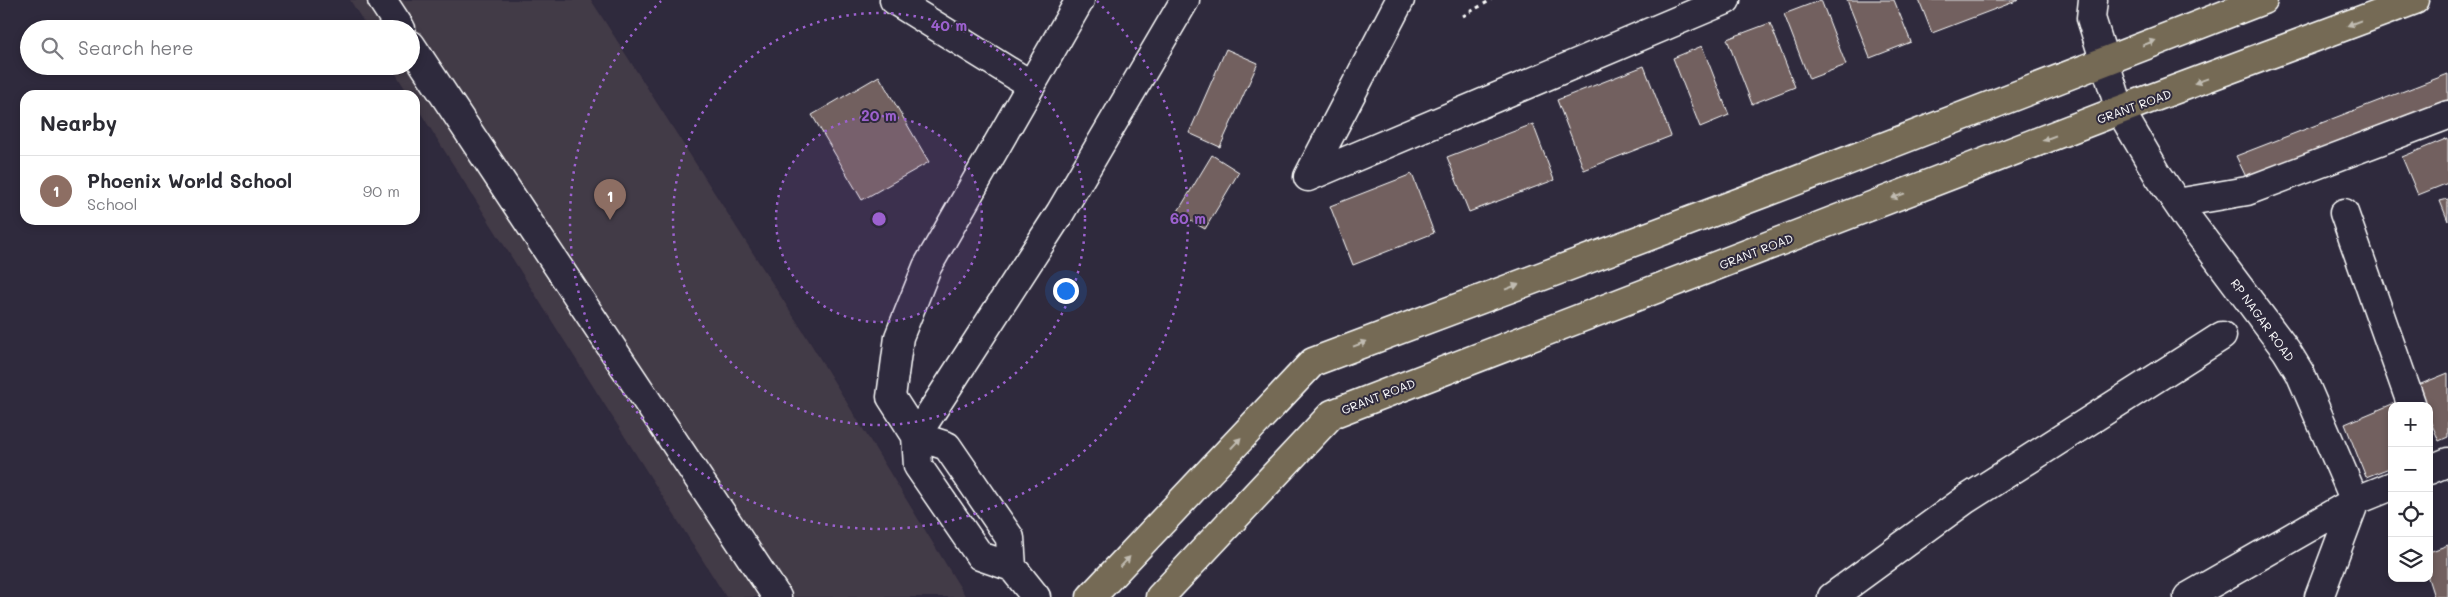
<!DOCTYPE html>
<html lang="en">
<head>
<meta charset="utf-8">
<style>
  body { margin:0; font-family:Mali,sans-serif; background:#f7f7f7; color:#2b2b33 }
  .controls { position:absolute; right:15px; bottom:15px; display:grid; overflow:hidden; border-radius:10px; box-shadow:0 2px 8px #0003 }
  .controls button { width:45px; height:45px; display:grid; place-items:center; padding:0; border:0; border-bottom:1px solid #e1e1e2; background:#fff; color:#2b2b33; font:25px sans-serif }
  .you { position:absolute; left:1065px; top:290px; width:18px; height:18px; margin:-12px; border:4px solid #fff; border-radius:50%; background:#1a73e8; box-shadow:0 0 0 8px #1a73e833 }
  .badge { display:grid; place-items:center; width:32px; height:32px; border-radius:50%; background:#8a5d65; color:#fff; font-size:16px; font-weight:700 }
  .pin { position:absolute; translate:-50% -41px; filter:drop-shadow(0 1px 2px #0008) }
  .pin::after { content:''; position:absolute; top:26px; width:18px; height:15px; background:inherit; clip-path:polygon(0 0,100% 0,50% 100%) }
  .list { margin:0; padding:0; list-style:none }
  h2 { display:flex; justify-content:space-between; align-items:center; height:65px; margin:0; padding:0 20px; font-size:21px }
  h2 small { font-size:16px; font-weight:400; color:#7c7c81 }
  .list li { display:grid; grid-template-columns:32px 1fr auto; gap:15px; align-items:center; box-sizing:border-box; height:70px; padding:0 20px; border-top:1px solid #e1e1e2 }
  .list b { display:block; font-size:19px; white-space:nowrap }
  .list p { margin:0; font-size:16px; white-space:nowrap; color:#7c7c81 }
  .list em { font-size:16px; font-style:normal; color:#7c7c81 }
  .icon { flex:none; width:28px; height:28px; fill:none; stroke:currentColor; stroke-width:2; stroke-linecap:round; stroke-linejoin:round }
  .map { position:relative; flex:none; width:2448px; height:597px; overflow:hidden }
  .search { position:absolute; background:#fff; box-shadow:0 2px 8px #0003; left:20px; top:20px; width:400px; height:55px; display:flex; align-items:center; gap:12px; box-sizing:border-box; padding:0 18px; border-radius:28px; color:#7c7c81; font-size:19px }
  .panel { position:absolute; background:#fff; box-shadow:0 2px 8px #0003; left:20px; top:90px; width:400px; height:135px; border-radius:15px }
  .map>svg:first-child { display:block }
</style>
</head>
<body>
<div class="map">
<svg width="2448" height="597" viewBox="0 0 2448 597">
  <rect width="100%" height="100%" fill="#2f2a3d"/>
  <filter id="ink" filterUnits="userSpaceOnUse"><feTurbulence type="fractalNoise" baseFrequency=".02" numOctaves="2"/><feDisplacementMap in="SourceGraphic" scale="10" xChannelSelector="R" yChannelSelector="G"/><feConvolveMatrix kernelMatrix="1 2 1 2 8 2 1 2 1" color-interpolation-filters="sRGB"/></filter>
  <g filter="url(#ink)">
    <path fill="#433a47" d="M350,0h241l215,336 160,261h-240l-311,-493v-9h-6l-18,-29h20v-37h-43z"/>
    <path fill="#72605f" stroke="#fff" d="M1821,0l25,65 -37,14 -25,-65z
      M1847,0h47l17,42 -41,16z
      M1919,0h100l-87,33z
      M1770,23l25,64 -43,17 -25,-65z
      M1702,46l27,69 -29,12 -27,-69z
      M1226,49l32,14 -38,84 -31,-14z
      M1644,66l27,70 -87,34 -27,-70z
      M2448,74v30l-201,75 -11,-23z
      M879,76l50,86 -67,38 -50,-85z
      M1533,124l21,56 -85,32 -22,-55z
      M2448,138v45l-30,12 -16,-38z
      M1212,155l27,17 -34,57 -28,-16z
      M1412,174l22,59 -81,32 -23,-59z
      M2448,199v22l-8,-20z
      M2448,373v64l-9,4 -10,-23v-12h-5l-8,-20z
      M2397,402l2,4h-7v61l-26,10 -21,-53z
      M2448,545v52h-14l-6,-19 1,-26z"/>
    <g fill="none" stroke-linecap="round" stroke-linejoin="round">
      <g stroke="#fff" stroke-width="31">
        <path id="minor" d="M382,0l19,29
          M894,0l137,85
          M1080,0l-153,267 -28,70 -8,60 25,39 144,-223 125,-213
          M1400,0l-92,177 418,-177
          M2093,0l-2,18 29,92 38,65 30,44 98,131 14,23 55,128 -36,96
          M411,45l366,552
          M2177,203l70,-12 201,-76
          M2344,213l68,193
          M916,436l31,10 63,92 2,29 -32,-11 -62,-90z
          M2429,470l19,-8
          M1012,567l24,30
          M1832,597l133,-97 257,-164
          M2188,597l167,-96 37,-15"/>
      </g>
      <g stroke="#fff" stroke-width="31">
        <path id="major" d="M1091,597l222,-235 451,-169 499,-193
          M1160,597l172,-183 788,-304 295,-110"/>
      </g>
      <path stroke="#fff" stroke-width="3" stroke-dasharray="4 4" stroke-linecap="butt" d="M1463,16l28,-16"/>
      <use href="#minor" stroke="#2f2a3d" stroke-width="28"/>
      <use href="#major" stroke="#756b55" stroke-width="28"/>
    </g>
    <defs><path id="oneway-solid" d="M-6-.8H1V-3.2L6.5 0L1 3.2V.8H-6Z" transform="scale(1.25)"/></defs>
    <g fill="#c1bcb2">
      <use href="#oneway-solid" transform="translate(2354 23) rotate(159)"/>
      <use href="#oneway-solid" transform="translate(2149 43) rotate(-21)"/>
      <use href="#oneway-solid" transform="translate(2201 81) rotate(160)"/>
      <use href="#oneway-solid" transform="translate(2049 138) rotate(159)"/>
      <use href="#oneway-solid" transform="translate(1898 196) rotate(159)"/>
      <use href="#oneway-solid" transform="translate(1512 287) rotate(-21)"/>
      <use href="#oneway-solid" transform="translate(1360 344) rotate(-21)"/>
      <use href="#oneway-solid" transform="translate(1236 443) rotate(-47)"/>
      <use href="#oneway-solid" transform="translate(1125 562) rotate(-47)"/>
    </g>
  </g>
  <circle cx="879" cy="219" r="103" fill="#9c61cf" fill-opacity=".12"/>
  <g fill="none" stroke="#9c61cf" stroke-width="2.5" stroke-dasharray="2.5 5">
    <circle cx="879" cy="219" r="103"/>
    <circle cx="879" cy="219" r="206"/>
    <path d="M1097 1A309 309 0 1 1 661 1"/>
  </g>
  <g text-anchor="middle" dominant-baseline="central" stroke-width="4" stroke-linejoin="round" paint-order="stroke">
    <g font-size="12" fill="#fff" stroke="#2f2a3d">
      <text transform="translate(2134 106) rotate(-20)">GRANT ROAD</text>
      <text transform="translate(1756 251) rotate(-21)">GRANT ROAD</text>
      <text transform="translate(2263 320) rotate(54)">RP NAGAR ROAD</text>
      <text transform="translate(1378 396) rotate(-21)">GRANT ROAD</text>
    </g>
  </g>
  <circle cx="879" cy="219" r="8" fill="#9c61cf" stroke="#2f2a3d" stroke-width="2.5"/>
  <g font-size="15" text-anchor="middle" font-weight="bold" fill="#9c61cf" stroke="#2f2a3d" stroke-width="4" stroke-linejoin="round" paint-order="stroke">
    <text x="949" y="31">40 m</text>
    <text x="879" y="121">20 m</text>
    <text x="1188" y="224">60 m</text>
  </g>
</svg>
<div class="controls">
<button>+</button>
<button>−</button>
<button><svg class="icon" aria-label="locate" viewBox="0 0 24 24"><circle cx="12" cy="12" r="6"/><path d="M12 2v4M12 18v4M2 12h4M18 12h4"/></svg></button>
<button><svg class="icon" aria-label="layers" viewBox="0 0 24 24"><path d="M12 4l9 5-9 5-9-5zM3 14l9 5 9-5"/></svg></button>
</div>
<div class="you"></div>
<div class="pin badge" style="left:610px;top:220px;background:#8d6e63">1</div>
<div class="search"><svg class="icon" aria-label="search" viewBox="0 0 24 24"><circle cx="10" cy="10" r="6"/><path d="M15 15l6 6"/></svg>Search here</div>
<section class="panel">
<h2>Nearby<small></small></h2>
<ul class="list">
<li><span class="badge" style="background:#8d6e63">1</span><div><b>Phoenix World School</b><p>School</p></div><em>90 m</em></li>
</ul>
</section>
</div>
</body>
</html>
